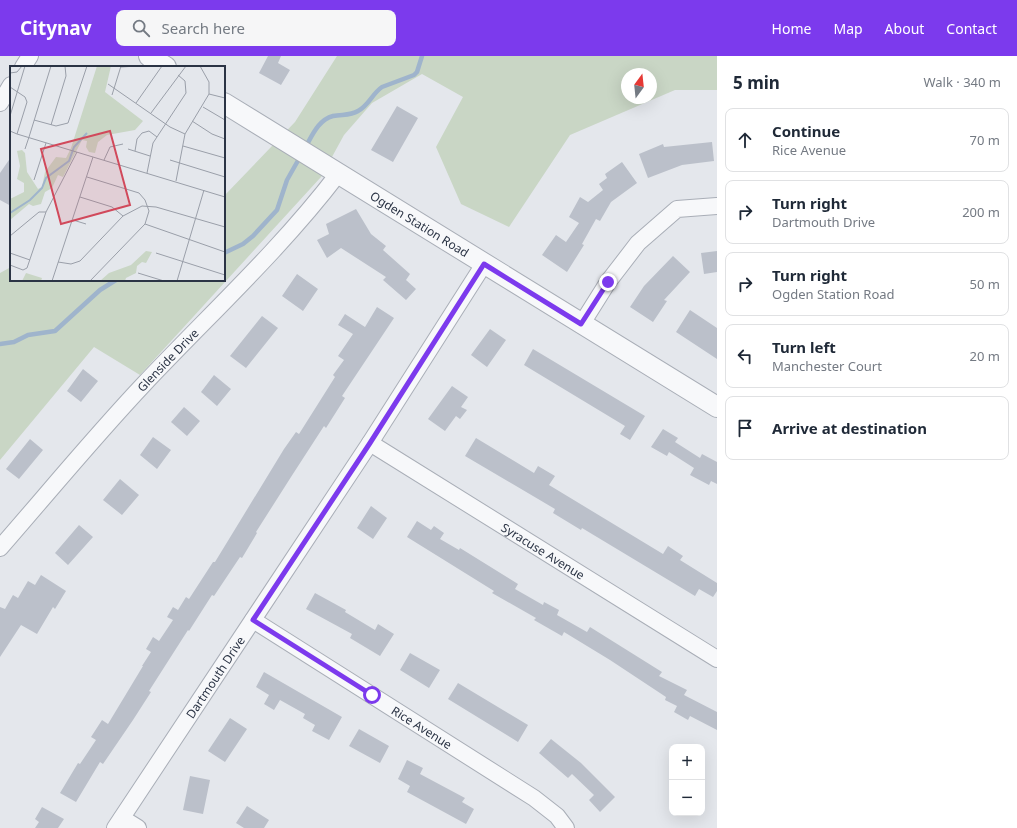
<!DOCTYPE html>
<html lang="en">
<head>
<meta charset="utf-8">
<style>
  body { margin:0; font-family:"Noto Sans",sans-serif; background:#f6f6f7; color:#1f2937 }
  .controls { position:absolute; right:12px; bottom:12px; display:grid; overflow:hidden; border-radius:8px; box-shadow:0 4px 16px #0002 }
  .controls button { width:36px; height:36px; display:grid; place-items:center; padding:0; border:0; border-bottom:1px solid #e0e1e3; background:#fff; color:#1f2937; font:20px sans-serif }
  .compass { position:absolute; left:621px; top:12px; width:36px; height:36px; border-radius:50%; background:#fff; box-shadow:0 4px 16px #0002; rotate:15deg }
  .stop { position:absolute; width:12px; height:12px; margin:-9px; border:3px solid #7c3aed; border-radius:50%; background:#fff }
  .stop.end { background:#7c3aed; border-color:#fff; box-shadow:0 1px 4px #0008 }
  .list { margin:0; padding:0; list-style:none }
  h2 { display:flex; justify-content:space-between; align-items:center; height:52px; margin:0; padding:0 16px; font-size:17px }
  h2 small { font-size:13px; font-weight:400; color:#747a83 }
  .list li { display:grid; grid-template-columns:26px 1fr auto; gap:12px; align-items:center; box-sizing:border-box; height:64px; margin:0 8px 8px; padding:0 8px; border:1px solid #e0e1e3; border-radius:8px }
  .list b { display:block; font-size:15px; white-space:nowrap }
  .list p { margin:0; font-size:13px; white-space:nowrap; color:#747a83 }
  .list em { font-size:13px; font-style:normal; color:#747a83 }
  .icon { flex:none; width:22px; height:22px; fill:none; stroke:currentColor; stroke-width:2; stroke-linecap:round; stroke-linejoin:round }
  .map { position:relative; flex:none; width:717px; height:772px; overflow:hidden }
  header { display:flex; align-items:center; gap:24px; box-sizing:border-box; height:56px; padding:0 20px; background:#7c3aed; color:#fff }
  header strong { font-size:19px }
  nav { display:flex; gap:22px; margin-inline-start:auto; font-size:14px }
  .search { width:280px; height:36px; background:#f6f6f7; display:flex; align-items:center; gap:10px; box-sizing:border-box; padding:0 14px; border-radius:8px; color:#747a83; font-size:15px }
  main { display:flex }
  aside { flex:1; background:#fff }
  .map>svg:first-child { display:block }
</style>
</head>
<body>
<header>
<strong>Citynav</strong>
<div class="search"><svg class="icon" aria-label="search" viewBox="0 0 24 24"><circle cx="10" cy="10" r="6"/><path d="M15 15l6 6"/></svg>Search here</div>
<nav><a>Home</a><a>Map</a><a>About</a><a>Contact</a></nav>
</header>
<main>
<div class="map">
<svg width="717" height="772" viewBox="0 0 717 772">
  <rect width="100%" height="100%" fill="#e4e7ec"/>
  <path fill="#c9d6c5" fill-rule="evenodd" d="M337,0h380v34h-42l-105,45 -61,92 -48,-23 -25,-57 27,-50 -41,-23 -50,29 -28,32 -23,42 -181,198 -46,-28 -94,113v-187l11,-6v13h213v-84l71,-74zM627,18h24v24h-24z"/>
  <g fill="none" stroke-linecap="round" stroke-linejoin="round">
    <path stroke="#9fb4cc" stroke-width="4.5" d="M305,92c7,-12 13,-28 28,-32 9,-2 17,0 25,-5 11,-6 14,-17 24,-24l32,-12 3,-3 5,-16
      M224,197l19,-9 10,-8 24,-26 10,-30 13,-23
      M0,288l14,-2 14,-7 27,-4 45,-41 16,-10"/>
  </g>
  <path fill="#bbc0ca" d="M268,0h13l-3,7 12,7 -9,15 -22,-12z
    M397,50l21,12 -25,44 -22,-12z
    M712,86l2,19 -32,4 -34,13 -9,-24 24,-10 1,3z
    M11,101v49l-11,-6v-27z
    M622,106l15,21 -26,19 -11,19 -4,-2 -14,25 2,1 -17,27 -25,-17 14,-20 10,7 13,-19 -10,-6 11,-20 8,5 15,-12 -4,-6 8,-6 -2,-4z
    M356,153l15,25 15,12 -3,4 27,24 -4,6 10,9 -10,11 -23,-20 3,-3 -45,-29 -14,10 -10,-18 12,-6 -3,-10z
    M717,195v21l-13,2 -3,-21z
    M673,200l17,16 -26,28 3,1 -14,21 -23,-15 14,-21z
    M297,218l21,15 -15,22 -21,-15z
    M377,251l17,11 -52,78 3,2 -19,30 -2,-2 -33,51 -35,55 1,1 -15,25 -2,-1 -26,39 -2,-1 -23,36 -1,-1 -39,61 2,1 -18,28 -30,44 -3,-2 -24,40 -16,-9 18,-30 2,1 16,-24 -5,-3 11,-17 6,4 35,-58h-1l9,-14 -5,-3 7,-12 6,4 14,-21 -6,-3 6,-10 5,3 8,-13 3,2 24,-37h2l69,-113 12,-17 3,2 36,-57 -2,-2 11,-15 -6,-4 15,-22 -15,-9 7,-11 20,13z
    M690,254l27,18v31l-41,-27z
    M262,260l16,12 -32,40 -16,-12z
    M490,273l16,11 -19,27 -16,-12z
    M533,293l112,67 -15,24 -10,-6 5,-8 -101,-61z
    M83,313l15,12 -17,21 -14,-11z
    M214,319l17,14 -14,17 -16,-14z
    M452,330l16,11 -7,10 6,3 -7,9 -4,-3 -11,15 -17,-12z
    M184,351l16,14 -13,15 -16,-14z
    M663,373l15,9 -3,4 25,16 2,-4 15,8v22l-6,-3 -2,4 -19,-10 4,-7 -25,-16 -2,4 -16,-9z
    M153,381l18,13 -14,19 -17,-14z
    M476,382l58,35 4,-7 17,10 -6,9 114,69 5,-8 15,10 -3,4 37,23v8l-4,6 -14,-8 -4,7 -113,-68 -1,2 -28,-17 2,-4 -90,-53z
    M30,383l13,11 -24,29 -13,-10z
    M120,423l19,16 -17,20 -19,-15z
    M371,450l16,12 -14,21 -16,-11z
    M417,465l14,9 3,-4 10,7 -4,6 19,11 1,-2 58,36 -3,5 28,16 1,-3 15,8 -2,5 30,17 3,-5 72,45 -3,4 28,14 -3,5 33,17v18l-27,-14 -2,4 -14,-8 3,-6 -12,-6 1,-3 -56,-37 -46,-28 -2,4 -28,-16 2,-2 -44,-25 2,-2 -87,-54z
    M79,469l14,12 -25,28 -13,-12z
    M41,519l25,16 -11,18 -2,-2 -16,27 -16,-9 -21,32v-50l5,2 8,-14 5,3 10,-17 7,4z
    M315,537l31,17 -1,2 30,18 3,-6 16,10 -14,22 -30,-18 2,-4 -46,-25z
    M410,597l30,17 -11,18 -29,-18z
    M264,616l78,45 -13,23 -17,-9 3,-6 -12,-7 2,-4 -25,-14 -6,10 -10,-6 5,-9 -13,-8z
    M458,627l70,42 -10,17 -70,-43z
    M230,662l17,11 -22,33 -17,-11z
    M359,673l30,17 -9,17 -31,-17z
    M551,683l30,24 34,34 -15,15 -11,-12 5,-5 -22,-21 -4,4 -29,-25z
    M407,704l16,8 -3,6 45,24 -3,4 12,7 -8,15 -59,-32 3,-6 -12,-7z
    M190,720l20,4 -7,34 -20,-4z
    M247,750l22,14 -5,8h-20l-8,-5z
    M42,751l22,12 -6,9h-23l4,-6 -4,-3z"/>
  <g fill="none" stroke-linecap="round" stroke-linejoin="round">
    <g stroke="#a9aeb7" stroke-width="18">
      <g id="minor">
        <path d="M23,11l7,-11"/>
        <path d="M0,47l11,-18"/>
        <path d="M581,269l27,-43 30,-39 39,-34 40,-3"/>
        <path id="s1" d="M370,387l347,216"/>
        <path id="s2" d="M0,492c48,-55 94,-111 144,-164 65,-69 136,-134 194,-210"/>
        <path id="s3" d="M253,564l281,178 23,18 9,12"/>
        <path d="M122,762l16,10"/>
        <path id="s4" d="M115,772l255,-385 114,-179"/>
      </g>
    </g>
    <g stroke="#a9aeb7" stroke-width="22">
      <g id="tertiary">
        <path d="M149,0l17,11"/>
        <path id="s5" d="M224,47l493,304"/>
      </g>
    </g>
    <use href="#minor" stroke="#f7f8fa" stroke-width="16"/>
    <use href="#tertiary" stroke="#f7f8fa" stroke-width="20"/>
  </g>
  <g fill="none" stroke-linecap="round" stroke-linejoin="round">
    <path stroke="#7c3aed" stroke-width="5" d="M372,639l-119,-75 117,-177 114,-179 97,60 27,-42"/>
  </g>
  <g text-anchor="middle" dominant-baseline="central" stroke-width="3" stroke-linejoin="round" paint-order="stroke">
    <g font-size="12" fill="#2b3445" stroke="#f4f6f9">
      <text stroke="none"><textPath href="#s5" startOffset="230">Ogden Station Road</textPath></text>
      <text stroke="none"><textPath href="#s2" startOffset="252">Glenside Drive</textPath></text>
      <text stroke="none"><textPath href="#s1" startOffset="204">Syracuse Avenue</textPath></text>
      <text stroke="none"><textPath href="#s4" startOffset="181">Dartmouth Drive</textPath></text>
      <text stroke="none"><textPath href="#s3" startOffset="200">Rice Avenue</textPath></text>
    </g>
  </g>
  <g transform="translate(10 10)">
    <rect width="215" height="215" fill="#e4e7ec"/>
    <path d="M87,0h14l-6,26 38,29 -8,9 -28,5 -9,7 -3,11 -6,-1 -3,-5 1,-6 -5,-1 -19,37 -5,-2 -6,13 -7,4 -4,12 -8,2 -4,-2 -19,16v-21l14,-7v-9l-7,-4 3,-13 -3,-15 5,-1 3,3 2,19 11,17 4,-2 3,-15 11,-15 10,1 5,-10zM136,185l6,1 -6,11 -4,-1 -5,4 -1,7 -10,5 -1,3h-25l9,-8 22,-8zM16,207l16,5 -1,3h-19z" fill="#c9d6c5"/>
    <path fill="none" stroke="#9fb4cc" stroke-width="2" d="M0,147l20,-13 12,-12 4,-10 23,-17 5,-14 13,-14"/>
    <path fill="none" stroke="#9a9fa9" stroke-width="1" d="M111,1l16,-1M0,7l7,-1 5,-6M98,18l62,43 15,7M0,21l15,10 2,5 -10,32 -7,-3M199,28l16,4M102,29l9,-29M126,37l26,-37M193,41l22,13M141,47l35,-47M0,50l15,-50M24,54l22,6 12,-3 19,-57M182,55l20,13 13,5M41,59l15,-49 -1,-10M7,68l208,63M19,71l22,-71M173,80l42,12M15,83l4,-12M118,83l22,7M125,85l2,-12 5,-6 7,-2 8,6M94,94l6,-13 13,-3M160,94l55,17M137,107l6,-30 33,-50 -1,-12 -7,-6M77,111l52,16 6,7 4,11 -4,13 -55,57M24,114l12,-37M166,115l9,-47 24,-40v-12l-9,-16M70,131l32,10 11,9M63,154l13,4M135,158l80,28M0,170l29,-24h7M0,187l20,7M146,187l69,22M48,196l13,2 9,-3 43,-45 19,-10 14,1 69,20M0,199l13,5 4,-2 19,-56 31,-60M128,207l26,8M42,215l41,-124M167,215l27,-91"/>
    <path fill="#d1495b" fill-opacity="0.15" stroke="#d1495b" stroke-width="2" d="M100,65l20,74 -69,19 -20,-75z"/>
    <rect width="215" height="215" fill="none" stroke="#2b3445" stroke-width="2"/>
  </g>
</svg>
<div class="controls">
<button>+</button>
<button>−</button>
</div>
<svg class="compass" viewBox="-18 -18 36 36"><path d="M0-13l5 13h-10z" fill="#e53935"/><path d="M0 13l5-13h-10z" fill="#747a83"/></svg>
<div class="stop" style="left:372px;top:639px"></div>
<div class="stop end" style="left:608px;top:226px"></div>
</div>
<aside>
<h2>5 min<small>Walk · 340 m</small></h2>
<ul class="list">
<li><svg class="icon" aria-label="ahead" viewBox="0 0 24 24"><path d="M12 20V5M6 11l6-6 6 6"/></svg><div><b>Continue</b><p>Rice Avenue</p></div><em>70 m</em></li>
<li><svg class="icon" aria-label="right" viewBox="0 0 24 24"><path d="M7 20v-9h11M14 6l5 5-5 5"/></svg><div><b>Turn right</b><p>Dartmouth Drive</p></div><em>200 m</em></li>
<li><svg class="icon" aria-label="right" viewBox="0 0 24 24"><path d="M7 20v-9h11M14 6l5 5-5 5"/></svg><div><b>Turn right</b><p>Ogden Station Road</p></div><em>50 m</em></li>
<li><svg class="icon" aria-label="left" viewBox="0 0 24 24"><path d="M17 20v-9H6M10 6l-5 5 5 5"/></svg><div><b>Turn left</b><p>Manchester Court</p></div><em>20 m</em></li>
<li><svg class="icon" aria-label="arrive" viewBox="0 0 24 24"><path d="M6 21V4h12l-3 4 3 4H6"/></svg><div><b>Arrive at destination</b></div></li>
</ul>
</aside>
</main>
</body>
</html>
